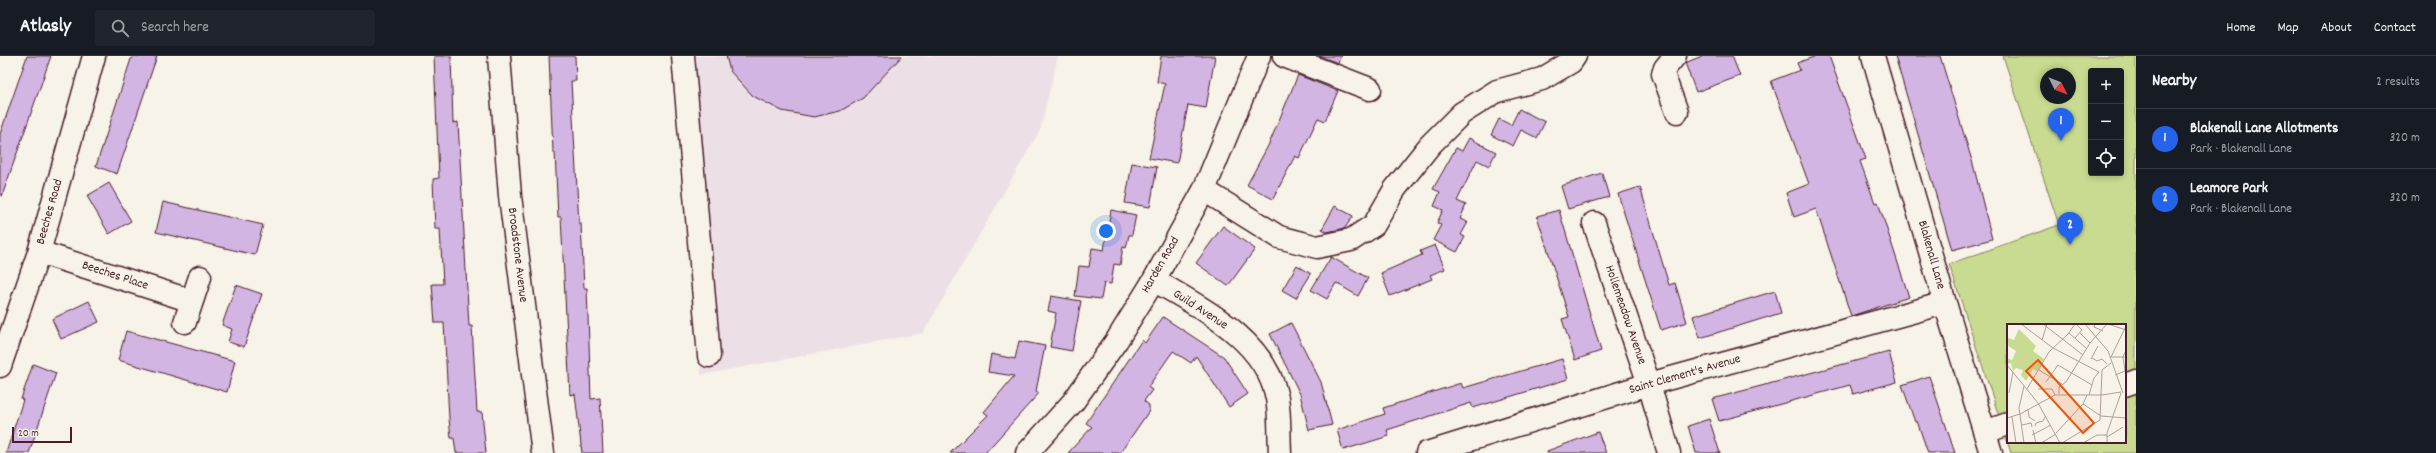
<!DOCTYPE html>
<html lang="en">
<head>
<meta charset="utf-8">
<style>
  body { margin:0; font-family:Dekko,sans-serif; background:#20242c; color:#f1f3f6 }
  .controls { position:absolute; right:12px; top:12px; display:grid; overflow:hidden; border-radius:4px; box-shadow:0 2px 6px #0003 }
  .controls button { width:36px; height:36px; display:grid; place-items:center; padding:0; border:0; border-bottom:1px solid #363941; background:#171b24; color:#f1f3f6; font:20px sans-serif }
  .compass { position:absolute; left:2040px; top:12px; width:36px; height:36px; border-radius:50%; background:#171b24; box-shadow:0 2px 6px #0003; rotate:132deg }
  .scale { position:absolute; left:12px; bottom:10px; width:60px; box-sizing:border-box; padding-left:4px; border:2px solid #4a1f2b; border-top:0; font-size:11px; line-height:14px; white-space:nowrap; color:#4a1f2b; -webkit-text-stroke:3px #f7f3e8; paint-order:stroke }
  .you { position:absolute; left:1106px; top:175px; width:14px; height:14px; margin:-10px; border:3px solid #fff; border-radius:50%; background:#1a73e8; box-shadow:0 0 0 6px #1a73e833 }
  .badge { display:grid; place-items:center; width:26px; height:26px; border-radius:50%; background:#2563eb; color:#fff; font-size:13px; font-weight:700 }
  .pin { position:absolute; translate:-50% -33px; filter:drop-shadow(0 1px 2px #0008) }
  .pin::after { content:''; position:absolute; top:21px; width:14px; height:12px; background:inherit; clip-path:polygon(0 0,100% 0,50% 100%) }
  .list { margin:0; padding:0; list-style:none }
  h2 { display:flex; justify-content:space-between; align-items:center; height:52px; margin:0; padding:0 16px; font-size:17px }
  h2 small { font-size:13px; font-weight:400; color:#9ea1a6 }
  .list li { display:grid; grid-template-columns:26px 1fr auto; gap:12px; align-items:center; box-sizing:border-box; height:60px; padding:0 16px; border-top:1px solid #363941 }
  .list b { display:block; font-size:15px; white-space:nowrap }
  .list p { margin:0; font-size:13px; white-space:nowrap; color:#9ea1a6 }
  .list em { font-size:13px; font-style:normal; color:#9ea1a6 }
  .icon { flex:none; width:22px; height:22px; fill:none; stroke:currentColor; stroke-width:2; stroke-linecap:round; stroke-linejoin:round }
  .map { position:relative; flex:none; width:2136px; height:397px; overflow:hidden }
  header { display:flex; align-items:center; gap:24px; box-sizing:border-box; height:56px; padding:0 20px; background:#171b24; border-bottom:1px solid #363941 }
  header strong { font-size:19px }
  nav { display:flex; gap:22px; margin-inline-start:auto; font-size:14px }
  .search { width:280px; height:36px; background:#20242c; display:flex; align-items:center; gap:10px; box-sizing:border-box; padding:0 14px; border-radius:4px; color:#9ea1a6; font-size:15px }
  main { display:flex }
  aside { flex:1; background:#171b24 }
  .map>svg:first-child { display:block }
</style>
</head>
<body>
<header>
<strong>Atlasly</strong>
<div class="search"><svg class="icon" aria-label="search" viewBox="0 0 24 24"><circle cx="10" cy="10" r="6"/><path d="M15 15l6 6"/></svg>Search here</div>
<nav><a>Home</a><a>Map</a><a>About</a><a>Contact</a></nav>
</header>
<main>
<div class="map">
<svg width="2136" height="397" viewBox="0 0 2136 397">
  <rect width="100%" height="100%" fill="#f7f3e8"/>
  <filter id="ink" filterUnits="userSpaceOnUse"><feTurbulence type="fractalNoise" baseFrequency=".025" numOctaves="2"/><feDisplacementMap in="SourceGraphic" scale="8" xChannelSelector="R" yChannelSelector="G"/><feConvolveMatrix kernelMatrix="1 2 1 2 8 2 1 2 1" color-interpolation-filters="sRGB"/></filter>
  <g filter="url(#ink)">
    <path fill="#ece0e6" d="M679,0h379l-18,74 -117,203 -222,42z"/>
    <path fill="#c8db90" stroke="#897d5e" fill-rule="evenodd" d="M2003,0h133v397h-125l-62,-189 110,-39zM2091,15h30v102h-30zM2046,18h24v24h-24zM2008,269h117v117h-117z"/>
    <path fill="#d2b5e2" stroke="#4a1f2b" d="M27,0h24l-49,140 -2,-1v-61z
      M132,0h25l-40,118 -21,-8z
      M434,0h17l2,67 5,-1 11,204h3l5,86h5l4,41h-30l-2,-15h-3l-2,-19 -5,-96h-9l-3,-39h11l-3,-55h-5l-2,-50 6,-1z
      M549,0h26l1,25h-5l8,143 2,-1 3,65h3l4,111 9,-1 3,55h-21l-7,-59 -5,1 -9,-178h-3l-3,-65h-2z
      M726,0h176l-39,42 -23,13 -26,6 -32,-6 -29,-15 -23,-25z
      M1161,0h54l-9,52 -18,-3 -11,58 -28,-5 16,-74 -8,-2z
      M1319,0h22l-3,7z
      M1702,0h30l8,20 -44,16 -11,-29z
      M1816,0h13l37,103 -6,2 15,42 3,-1 31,95 -58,19 -35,-107 -22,8 -8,-24 23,-9 -38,-103 29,-11 -3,-7z
      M1895,0h45l33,108 19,75 -40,11z
      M1298,19l40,16 -13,30 -7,-3 -19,40 -4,-2 -22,43 -26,-14 22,-41z
      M1519,53l26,13 -8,16 -16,-8 -8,16 -22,-11 8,-16 12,6z
      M1469,82l27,14 -7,14 -12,-6 -20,41 9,4 -6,14 8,3 -7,13 4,2 -8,15 -24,-12 8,-15 -4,-2 6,-13 -9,-4 6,-14 -7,-3 23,-41 6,3z
      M1132,107l25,4 -7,40 -25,-4z
      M1602,117l7,24 -41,12 -7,-23z
      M109,127l22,38 -22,13 -22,-38z
      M1640,131l29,98 6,-2 12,39 -26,8 -43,-136z
      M163,146l100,23 -8,30 -99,-23z
      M1335,150l18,10 -8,12 -18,4 -5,-3z
      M1111,154l25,5 -4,20h-3l-3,13 -3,-1 -3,18 -6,-1 -3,20 -7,-1 -3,16 -26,-3 4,-30 10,1 3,-19 12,2z
      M1559,154l42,141 -26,9 -13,-41 7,-2 -32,-101z
      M1223,170l32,23 -27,37 -32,-23z
      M1435,189l10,24 -15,6 2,4 -42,17 -9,-23 41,-18 -2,-4z
      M1331,201l37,21 -10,18 -22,-13 -9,16 -16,-9z
      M1297,209l14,9 -15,24 -14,-8z
      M236,229l26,9 -18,53 -16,-5 4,-13 -10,-4z
      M1775,235l6,22 -81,25 -7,-22z
      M1051,240l30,5 -9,50 -22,-4 6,-34 -8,-2z
      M89,245l10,21 -38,17 -9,-20z
      M1163,261l61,40 24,37 -19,13 -33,-51 -5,7 -18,-12 -25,36 4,3 -8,11 5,4v6l-29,42h-52l24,-26 -6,-4 56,-83 3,3z
      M1291,267l30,59 11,43 -23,5 -9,-36 -30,-60z
      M126,275l109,30 -8,31 -109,-32z
      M1019,285l26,5 -9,45 3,2 -54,60h-35l38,-38 -4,-3 30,-36 -26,-4 3,-18 24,5z
      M1889,296l8,30 -44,12 -3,-9 -131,36 -7,-22z
      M1562,303l6,20 -95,29 -2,-5 -84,27 2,6 -46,14 -6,-20 48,-16 -2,-6 78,-25 2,5z
      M33,308l23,9 -27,80h-23l17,-53 -2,-1z
      M1929,320l15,44 11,33h-27l-11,-32 -2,1 -13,-37z
      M1709,363l11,34h-24l-8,-27z
      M1598,376l8,21h-59v-2z"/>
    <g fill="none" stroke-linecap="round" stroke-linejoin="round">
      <g stroke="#4a1f2b" stroke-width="25">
        <path id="minor" d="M499,0l11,140 33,257
          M683,0l26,300
          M1284,0l86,33
          M1675,0l-10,12 -2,6 14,38
          M1873,0l72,247 46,150
          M1204,134l75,47 38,10 34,-7 23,-15 21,-36 35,-44 32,-32 35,-22 45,-12 29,-17 4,-6
          M1594,167l55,161 20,69
          M39,196l153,49
          M1154,224c46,28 111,58 123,118 3,17 2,37 3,55
          M185,266l15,-45
          M0,310l39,-114 55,-196
          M2125,329l11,-4
          M1985,376l23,-8
          M1027,397l46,-51 44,-62 37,-60 50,-90 55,-134
          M1427,397l222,-69 296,-81"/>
      </g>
      <use href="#minor" stroke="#f7f3e8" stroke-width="22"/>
    </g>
  </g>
  <g text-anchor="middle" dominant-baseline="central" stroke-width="3" stroke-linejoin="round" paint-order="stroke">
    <g font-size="13" fill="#4a1f2b" stroke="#f7f3e8">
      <text transform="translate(50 156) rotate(-74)">Beeches Road</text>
      <text transform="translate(517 199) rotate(83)">Broadstone Avenue</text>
      <text transform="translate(1931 199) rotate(74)">Blakenall Lane</text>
      <text transform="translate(1161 209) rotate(-60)">Harden Road</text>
      <text transform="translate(115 220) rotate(18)">Beeches Place</text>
      <text transform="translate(1200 254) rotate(33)">Guild Avenue</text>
      <text transform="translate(1625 259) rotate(71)">Hollemeadow Avenue</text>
      <text transform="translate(1685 319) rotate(-16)">Saint Clement's Avenue</text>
    </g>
  </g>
  <g transform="translate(2007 268)">
    <rect width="119" height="119" fill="#f7f3e8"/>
    <path d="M12,5l17,17 -3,5 11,8 -7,12 -4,-2 -7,12 -5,-6 2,-5 -7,-2 -3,3 -2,-8 -4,1v-6l5,2 4,-9 -9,-6v-5l1,-2 6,2z" fill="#c8db90"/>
    <path fill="none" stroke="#b29e9c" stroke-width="1" d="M14,0l32,24 46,24M36,0l40,31M78,0l23,27 15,42M88,0l-1,3 9,4M101,0l18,6M62,9l18,16M73,9l10,10M68,14l7,-8 -6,-6M35,16l5,-16M103,33h16M104,33l15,-31M85,34l5,3 5,-2 5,5M84,35l7,-13M0,41l31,38 22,40M32,46l23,14M108,51l10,-4 -2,-14 3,-7M39,58l12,-17 34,20M17,62l-5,22 5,35M20,65l22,-37 19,-18 7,-10M31,65h14l3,6M2,69l4,-21M52,70v-7l7,-5 24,-39 17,-19M82,71l5,-17 5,-6M76,80l18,12 25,2M21,85l1,8 6,4M5,93l4,26M0,94l13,-4 35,-19h47l19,-3M15,101l9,-2 1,4M28,102l1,-3 7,-2 2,-4M26,106l3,13M49,109l27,-29 4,-9M25,111l19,-10M100,113l16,-10M34,119l15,-9M55,119l38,-23 2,-50 9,-7M76,119l14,-8h10M100,119v-10l14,-40"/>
    <path fill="#e8590c" fill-opacity="0.15" stroke="#e8590c" stroke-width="2" d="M31,36l56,63 -11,10 -57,-62z"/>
    <rect width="119" height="119" fill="none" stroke="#4a1f2b" stroke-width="2"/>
  </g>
</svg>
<div class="controls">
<button>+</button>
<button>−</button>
<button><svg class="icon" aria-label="locate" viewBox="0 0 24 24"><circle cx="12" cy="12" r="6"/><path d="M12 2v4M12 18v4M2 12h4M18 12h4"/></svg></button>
</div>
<svg class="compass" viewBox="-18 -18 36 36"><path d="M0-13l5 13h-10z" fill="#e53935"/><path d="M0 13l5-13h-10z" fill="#9ea1a6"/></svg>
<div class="scale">20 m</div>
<div class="you"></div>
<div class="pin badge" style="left:2061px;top:85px">1</div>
<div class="pin badge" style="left:2070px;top:189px">2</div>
</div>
<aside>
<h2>Nearby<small>2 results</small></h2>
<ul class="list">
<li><span class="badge">1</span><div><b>Blakenall Lane Allotments</b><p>Park · Blakenall Lane</p></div><em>320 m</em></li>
<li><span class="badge">2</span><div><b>Leamore Park</b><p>Park · Blakenall Lane</p></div><em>320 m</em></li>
</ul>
</aside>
</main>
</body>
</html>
